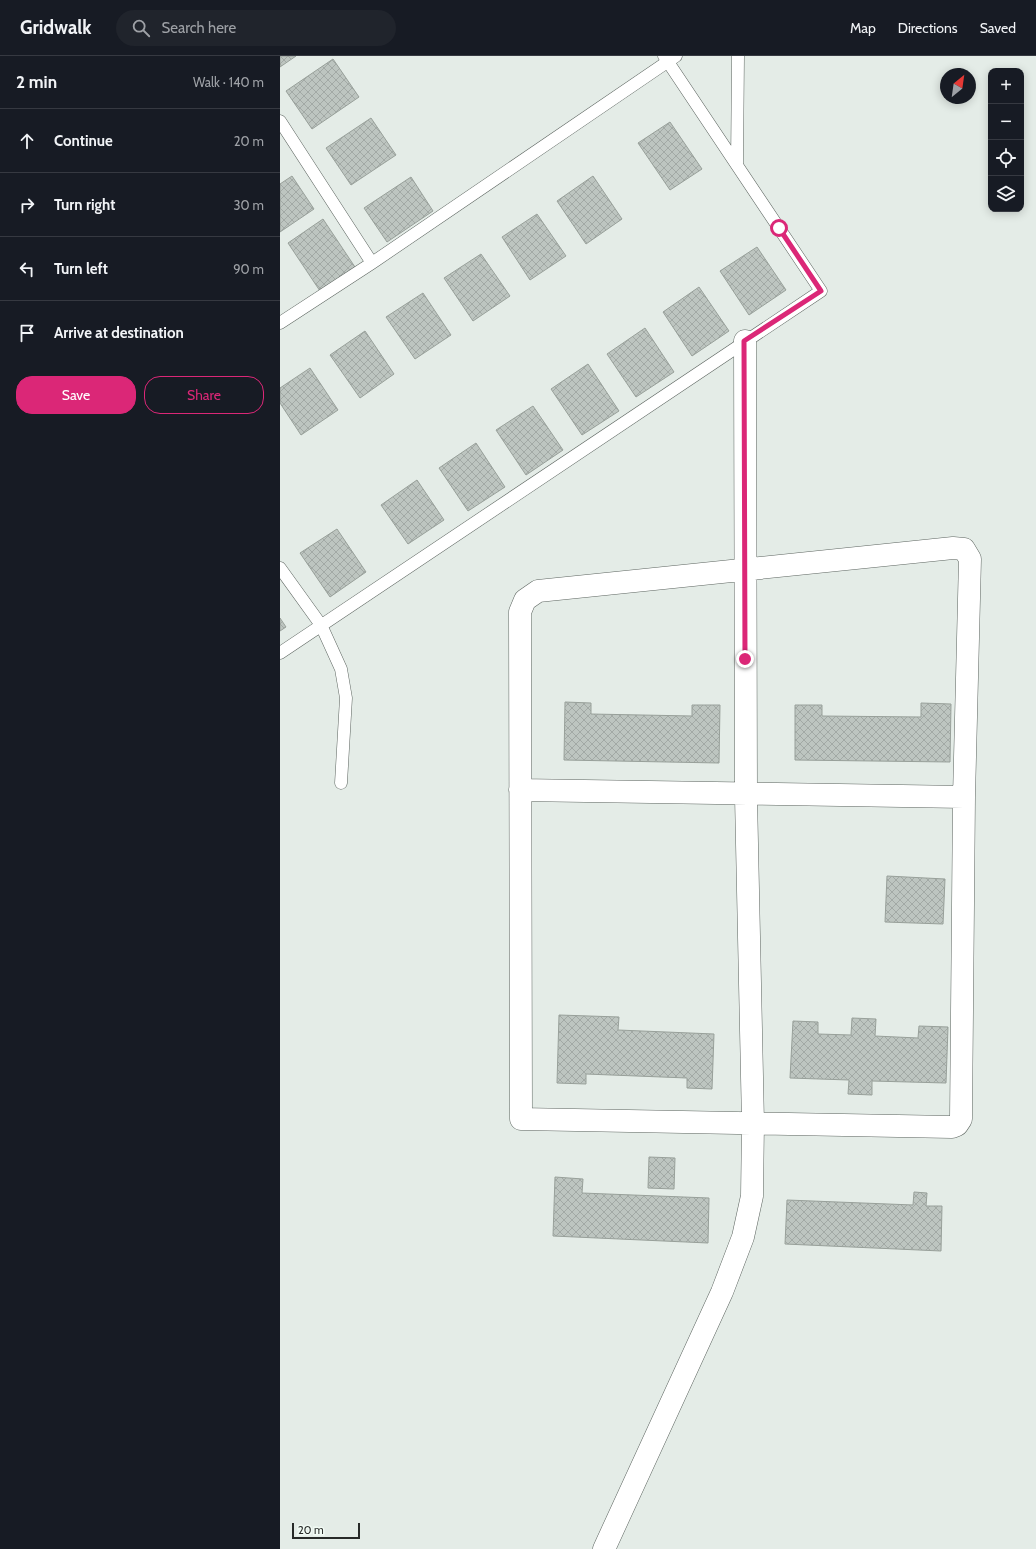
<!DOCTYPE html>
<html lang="en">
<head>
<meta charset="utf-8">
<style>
  body { margin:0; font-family:Cabin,sans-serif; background:#20242c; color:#f1f3f6 }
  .controls { position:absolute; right:12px; top:12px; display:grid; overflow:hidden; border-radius:8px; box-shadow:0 2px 10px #0003 }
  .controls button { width:36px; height:36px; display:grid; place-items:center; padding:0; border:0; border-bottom:1px solid #363941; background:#171b24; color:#f1f3f6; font:20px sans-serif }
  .compass { position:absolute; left:660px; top:12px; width:36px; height:36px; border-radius:50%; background:#171b24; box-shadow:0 2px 10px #0003; rotate:29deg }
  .scale { position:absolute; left:12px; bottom:10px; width:68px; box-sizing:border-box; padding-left:4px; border:2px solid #272a28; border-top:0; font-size:11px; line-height:14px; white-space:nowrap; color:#272a28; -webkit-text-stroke:3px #f1faf4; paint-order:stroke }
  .stop { position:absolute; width:12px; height:12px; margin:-9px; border:3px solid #db2777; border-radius:50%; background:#fff }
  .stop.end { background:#db2777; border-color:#fff; box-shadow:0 1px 4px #0008 }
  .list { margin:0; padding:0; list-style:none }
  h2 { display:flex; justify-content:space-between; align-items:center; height:52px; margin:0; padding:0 16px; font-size:17px }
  h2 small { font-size:13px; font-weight:400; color:#9ea1a6 }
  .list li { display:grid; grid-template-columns:26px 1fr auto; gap:12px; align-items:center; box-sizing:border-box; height:64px; padding:0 16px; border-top:1px solid #363941 }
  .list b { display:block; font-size:15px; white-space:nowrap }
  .list em { font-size:13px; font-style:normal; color:#9ea1a6 }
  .actions { display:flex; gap:8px; padding:12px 16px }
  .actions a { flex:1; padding:9px 0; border:1px solid #db2777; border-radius:16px; text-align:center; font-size:14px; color:#db2777 }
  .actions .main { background:#db2777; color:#fff }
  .icon { flex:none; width:22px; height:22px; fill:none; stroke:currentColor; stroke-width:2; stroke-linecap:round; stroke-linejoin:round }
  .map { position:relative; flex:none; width:756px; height:1493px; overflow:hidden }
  header { display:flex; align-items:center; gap:24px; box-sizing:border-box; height:56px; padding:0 20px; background:#171b24; border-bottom:1px solid #363941 }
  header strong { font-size:19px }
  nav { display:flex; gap:22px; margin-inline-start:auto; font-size:14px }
  .search { width:280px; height:36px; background:#20242c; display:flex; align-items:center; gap:10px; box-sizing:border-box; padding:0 14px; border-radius:22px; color:#9ea1a6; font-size:15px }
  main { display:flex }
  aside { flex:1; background:#171b24 }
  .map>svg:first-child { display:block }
</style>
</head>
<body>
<header>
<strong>Gridwalk</strong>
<div class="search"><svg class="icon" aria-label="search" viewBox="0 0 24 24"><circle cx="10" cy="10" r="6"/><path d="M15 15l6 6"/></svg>Search here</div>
<nav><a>Map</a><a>Directions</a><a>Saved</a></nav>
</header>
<main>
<aside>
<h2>2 min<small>Walk · 140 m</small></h2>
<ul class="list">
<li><svg class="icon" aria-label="ahead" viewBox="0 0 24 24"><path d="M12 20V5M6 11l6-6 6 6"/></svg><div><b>Continue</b></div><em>20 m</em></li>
<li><svg class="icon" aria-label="right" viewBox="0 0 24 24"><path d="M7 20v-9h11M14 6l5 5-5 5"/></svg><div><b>Turn right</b></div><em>30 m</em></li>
<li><svg class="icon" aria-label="left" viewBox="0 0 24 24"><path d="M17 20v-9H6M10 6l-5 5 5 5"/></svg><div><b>Turn left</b></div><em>90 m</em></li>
<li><svg class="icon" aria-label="arrive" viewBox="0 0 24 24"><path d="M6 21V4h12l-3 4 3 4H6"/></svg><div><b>Arrive at destination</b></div></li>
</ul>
<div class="actions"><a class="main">Save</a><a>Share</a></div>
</aside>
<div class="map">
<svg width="756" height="1493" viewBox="0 0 756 1493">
  <defs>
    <pattern id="building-cross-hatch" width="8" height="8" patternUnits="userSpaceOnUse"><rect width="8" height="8" fill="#bdc5c0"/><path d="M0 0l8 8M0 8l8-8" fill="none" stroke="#a2a9a5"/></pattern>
  </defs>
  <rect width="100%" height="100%" fill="#e4ece7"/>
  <path fill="url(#building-cross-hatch)" stroke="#98a09a" d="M0,0h16l-16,11z
    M53,3l26,38 -47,32 -26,-38z
    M91,62l25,37 -45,30 -25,-37z
    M390,66l32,47 -32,21 -32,-47z
    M12,120l22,33 -34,23v-48z
    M313,120l29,43 -36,25 -29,-43z
    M131,121l22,34 -46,31 -23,-34z
    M257,158l29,42 -36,24 -28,-43z
    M43,163l32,48 -35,24 -32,-48z
    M477,191l29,43 -37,25 -29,-44z
    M201,198l29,42 -37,25 -29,-43z
    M419,231l30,44 -37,25 -29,-44z
    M143,237l28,42 -36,24 -29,-42z
    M365,272l29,44 -38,25 -29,-43z
    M85,275l29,43 -34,24 -30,-43z
    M308,308l31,47 -37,24 -31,-46z
    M30,312l28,42 -37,25 -21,-32v-15z
    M253,350l30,44 -37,25 -30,-45z
    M196,387l29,44 -37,24 -29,-43z
    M137,424l27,40 -36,24 -27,-39z
    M57,473l29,43 -36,25 -30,-44z
    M0,562l6,9 -6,4z
    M285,646l26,1v11l101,2v-11h28l-1,58 -155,-3z
    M641,647l30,1 -1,58 -155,-2v-55h27v11l99,1z
    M607,820l58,3 -2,45 -58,-2z
    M279,959l60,2 -1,13 96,4 -2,55 -25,-1v-10l-101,-4v10l-29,-1z
    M572,962l24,1 -1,17 43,2 1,-12 29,1 -2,56 -74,-2v14l-24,-1 1,-14 -59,-2 3,-57 25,1v12l33,1z
    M369,1101l26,1 -1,31 -26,-1z
    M275,1121l28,2 -1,14 127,5 -1,45 -155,-7z
    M634,1136l13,1 -1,13h16l-1,45 -156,-7 2,-44 126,5z"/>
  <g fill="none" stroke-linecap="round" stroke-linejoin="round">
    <g stroke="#5d6560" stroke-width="13">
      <path id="service" d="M0,65l92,142
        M457,109l1,-109
        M0,267l92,-60 304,-207
        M0,512l41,57 20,44 5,29 -5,85
        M0,597l541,-362 -157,-235"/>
    </g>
    <g stroke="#5d6560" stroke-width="23">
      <path id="minor" d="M673,492l11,1 6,10 -6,238 -3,322 -4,6 -5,2 -431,-8 -1,-507 5,-12 13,-9z
        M240,734l444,7
        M324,1493l118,-257 21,-55 9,-41 1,-73 -7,-326 -1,-456"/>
    </g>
    <use href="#service" stroke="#fff" stroke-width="12"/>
    <use href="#minor" stroke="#fff" stroke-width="22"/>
  </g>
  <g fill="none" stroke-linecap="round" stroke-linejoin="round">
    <path stroke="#db2777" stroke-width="5" d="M465,603l-1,-318 77,-50 -42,-63"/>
  </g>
</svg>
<div class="controls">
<button>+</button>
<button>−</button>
<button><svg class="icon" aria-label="locate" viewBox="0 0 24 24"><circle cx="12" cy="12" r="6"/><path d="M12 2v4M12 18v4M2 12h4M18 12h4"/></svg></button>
<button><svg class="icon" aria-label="layers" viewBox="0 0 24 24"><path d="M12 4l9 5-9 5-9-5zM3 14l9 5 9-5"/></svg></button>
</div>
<svg class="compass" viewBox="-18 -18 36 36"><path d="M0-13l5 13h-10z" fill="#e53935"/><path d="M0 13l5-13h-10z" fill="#9ea1a6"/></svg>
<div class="scale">20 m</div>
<div class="stop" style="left:499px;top:172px"></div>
<div class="stop end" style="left:465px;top:603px"></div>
</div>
</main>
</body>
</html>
